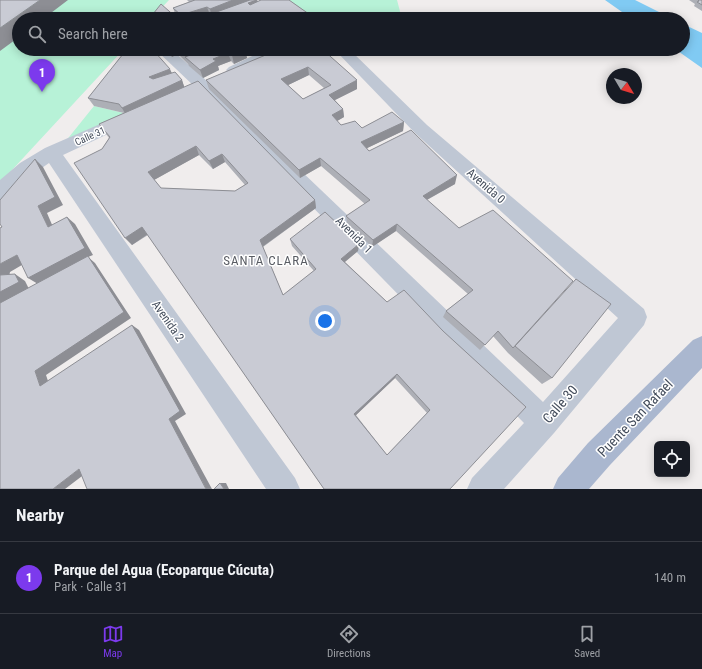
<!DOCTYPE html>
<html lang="en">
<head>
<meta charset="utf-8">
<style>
  body { margin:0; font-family:"Roboto Condensed",sans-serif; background:#242831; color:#f1f3f6 }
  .controls { position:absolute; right:12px; bottom:12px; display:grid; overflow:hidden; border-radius:6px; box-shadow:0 2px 10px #0003 }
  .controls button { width:36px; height:36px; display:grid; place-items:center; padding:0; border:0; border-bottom:1px solid #363941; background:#171b24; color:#f1f3f6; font:20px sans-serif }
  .compass { position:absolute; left:606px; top:68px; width:36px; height:36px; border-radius:50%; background:#171b24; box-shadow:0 2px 10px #0003; rotate:128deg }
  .you { position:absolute; left:325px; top:321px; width:14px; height:14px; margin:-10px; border:3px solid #fff; border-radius:50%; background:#1a73e8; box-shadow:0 0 0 6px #1a73e833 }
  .badge { display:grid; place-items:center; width:26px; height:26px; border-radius:50%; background:#7c3aed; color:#fff; font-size:13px; font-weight:700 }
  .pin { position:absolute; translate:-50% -33px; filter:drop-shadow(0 1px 2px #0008) }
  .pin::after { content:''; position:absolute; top:21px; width:14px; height:12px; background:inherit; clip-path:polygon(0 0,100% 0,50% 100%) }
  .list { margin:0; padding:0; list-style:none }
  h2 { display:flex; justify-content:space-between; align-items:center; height:52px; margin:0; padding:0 16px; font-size:17px }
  h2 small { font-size:13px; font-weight:400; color:#9ea1a6 }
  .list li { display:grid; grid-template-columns:26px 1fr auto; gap:12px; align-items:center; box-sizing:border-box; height:72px; padding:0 16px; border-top:1px solid #363941 }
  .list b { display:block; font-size:15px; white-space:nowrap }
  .list p { margin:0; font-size:13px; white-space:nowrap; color:#9ea1a6 }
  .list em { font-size:13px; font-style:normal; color:#9ea1a6 }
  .icon { flex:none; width:22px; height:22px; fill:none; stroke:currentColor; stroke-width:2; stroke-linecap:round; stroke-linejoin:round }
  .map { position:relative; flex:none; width:702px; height:489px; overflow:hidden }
  .search { position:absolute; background:#171b24; box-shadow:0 2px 10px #0003; left:12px; right:12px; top:12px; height:44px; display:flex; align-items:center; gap:10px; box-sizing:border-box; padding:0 14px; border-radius:22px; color:#9ea1a6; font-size:15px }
  .sheet { height:124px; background:#171b24 }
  nav { display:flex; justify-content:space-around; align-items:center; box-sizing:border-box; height:56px; border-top:1px solid #363941; background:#171b24; font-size:11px; color:#9ea1a6 }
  nav a { display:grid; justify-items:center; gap:2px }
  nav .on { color:#7c3aed }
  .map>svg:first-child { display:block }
</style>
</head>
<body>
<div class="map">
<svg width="702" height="489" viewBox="0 0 702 489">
  <rect width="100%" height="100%" fill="#f0eded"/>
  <path fill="#b7f2d7" d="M0,0h169l-18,19h-132v30h105l-124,134z
    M287,0h110l5,19h-88z
    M94,106l30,7 -63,34z"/>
  <path fill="#80caf3" d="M605,0h30l38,19h-41z
    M683,24l19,9v35l-27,-19h8z"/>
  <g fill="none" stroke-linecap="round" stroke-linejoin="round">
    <path fill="#bfc7d4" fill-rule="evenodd" d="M155,49h16l37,33 335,320 75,-84 -203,-185 -81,-84h15l78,76 217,184 3,8 -3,8 -90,108 -50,56h-37l5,-11 52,-55 -328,-335z
      M267,49h19l-2,3 -45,21 -5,2 -5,-2 -3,-3 3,-3z
      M130,111l6,2 3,4 -3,4 -73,34 232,323 5,11h-34l-217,-326 -30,21 -12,13 -7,3v-20l20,-17 25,-15z"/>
    <path fill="#aab7cf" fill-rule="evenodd" d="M702,336v32l-92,97 -21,24h-36l5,-11 30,-35 105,-103z"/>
  </g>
  <path fill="#adafb6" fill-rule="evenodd" d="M187,0h70l1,1h1v-1h30l27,19h-137l-3,-3 -3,-8 16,-6z
    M689,0h13v11l-8,-5 1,-2z
    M127,49h23l1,3 21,21 10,7 2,7 131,113 1,8 -53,39 20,48 31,-24 -22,-25 -2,-7 69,5 -1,7 -13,11 42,40 56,29 83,76 -202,82 -176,-254 -16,10 -30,-96 7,-11 -10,-14 25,-11 -30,-7 -6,-8zM199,155l14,14 12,-7 20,23 -10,6 -74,-3 -7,-8zM395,378l32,35 -40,42 -31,-40z
    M165,49h94l-13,5 1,4 -13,6 -3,-3 -13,5 1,4 -16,8 -14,-12 -1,-2 -10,-10 -6,3z
    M280,49l77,40 -22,11 8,9 1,8 -7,4 4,4 21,3 42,-6 -1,9 -36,17 2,3 86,33 -28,16 125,178 -10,6 -34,-31 -15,-17 -13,14 -37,-33 3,-6 22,-17 -72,-63 -24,16 -25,-24 -1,-7 19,-12 -44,-38 -21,12 -91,-89 -3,-9zM309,75l15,13 -21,11 -15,-14z"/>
  <path fill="#8d8e94" d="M40,0h28l-25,19h-24v18l-19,14v-23z
    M233,0h24l2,8 -47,10 -2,-9z
    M207,7l3,8 -11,4h-17l-1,-4z
    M246,16l1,3h-8z
    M144,49h6l3,7 -5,2z
    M168,49h8l2,5 -6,3z
    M201,49h1l3,8h-19l-1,-1z
    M242,49h17l-13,5 1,4 -13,6 -2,-9z
    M228,53l3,8 -13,5 1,4 -16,8 -3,-8 13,-11z
    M308,67l1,8 -27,13 -1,-9z
    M170,69l4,9 -20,8 -5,-9z
    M182,80l3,9 -58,28 -5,-9z
    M357,80v9l-28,14v-8z
    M343,109l1,8 -12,7v-9z
    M404,122l-1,9 -42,20v-9z
    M196,146l3,9 -45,25 -6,-8z
    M222,154l3,8 -12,7 -4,-8z
    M320,158l1,8 -21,12 -1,-8z
    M35,159l8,8 20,38 -16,8 9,21 -8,-7 -10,-21z
    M457,175l-2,9 -34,19 2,-7z
    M315,200l1,8 -54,39 -2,-7z
    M67,217l8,7 18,31 -5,2 7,6 36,55 -85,57 5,15 -11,-4 -5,-15 3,-87 -10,-6z
    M397,224l-1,7 -24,16 1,-7z
    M142,227l6,7 -16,11 -7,-7z
    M359,244l-1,7 -17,14v-6z
    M17,255l10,7 -17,10 -2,10 -8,-5v-13z
    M15,274l10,7 4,8 -29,15v-12z
    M132,325l7,5 47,84 -11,7 37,68h-6l-37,-70z
    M397,374l-2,4 -41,39v-3z
    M79,469l11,1 -25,19h-12z
    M220,483h6l3,6h-5z"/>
  <path fill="#c9cbd4" stroke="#8d8e94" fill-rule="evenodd" d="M0,0h40l-40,28z
    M195,0h38l-23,9 -3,-2 -26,8 -8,-7z
    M250,0h7l-9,3 2,2 11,-5h28l27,19h-66l-4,-3 -7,3h-42z
    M698,0h4v5l-5,-3 2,-1z
    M161,4l17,15h-29z
    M127,49h17l4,4 6,-2 16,18 -21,8 4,2 22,-7 7,8 -60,28 -3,-4 -31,-6z
    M178,49h23l-16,7z
    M203,49h42l-13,6 -4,-2 -15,6 3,2 -16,9 -15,-13 19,-7z
    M280,49h42l35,31 -28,15 14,14 -11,6 9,10 14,-4 7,7 30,-16 12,10 -43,20 8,9 42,-21 46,45 -34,21 36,32 34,-18 80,71 -60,67 -15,-17 -13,14 -39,-34 27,-21 -76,-66 -24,16 -27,-24 24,-16 -50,-42 -21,12 -93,-90zM308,67l23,18 -28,14 -22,-20z
    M198,81l117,119 -55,40 23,55 33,-26 -26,-30 35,-27 34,32 -18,15 46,43 17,-12 39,41 83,76 -76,82h-126l-182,-262 -17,11 -51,-75 28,-14 8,-12 -11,-13zM196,146l13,15 13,-7 26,29 -13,8 -74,-3 -13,-16zM397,374l33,36 -43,45 -33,-41z
    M35,159l20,38 -17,9 10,21 19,-10 18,31 -57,30 -11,-23 -17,9v-36l2,-1 -2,-3v-24z
    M88,256l36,56 -89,59 5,15 92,-61 48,86 -11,8 37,70h-119l-8,-20 -26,20h-53v-186z
    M15,274l4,8 -19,10v-17z
    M576,279l35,25 -59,74 -37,-32z
    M220,483l4,6h-10z"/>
  <g text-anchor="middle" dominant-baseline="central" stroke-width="3" stroke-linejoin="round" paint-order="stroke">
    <g font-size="10" fill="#444d5c" stroke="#fff">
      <text transform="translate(90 136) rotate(-24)">Calle 31</text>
    </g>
    <g font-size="12" fill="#444d5c" stroke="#fff">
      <text transform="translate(486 186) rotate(41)">Avenida 0</text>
      <text transform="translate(354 235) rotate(45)">Avenida 1</text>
      <text transform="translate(168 321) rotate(55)">Avenida 2</text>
    </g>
    <g font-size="13" letter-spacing="1" fill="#595c63" stroke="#fff">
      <text x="266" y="260">SANTA CLARA</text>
    </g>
    <g font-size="14" fill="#444d5c" stroke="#fff">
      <text transform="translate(560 404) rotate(-49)">Calle 30</text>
      <text transform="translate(635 418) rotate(-46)">Puente San Rafael</text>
    </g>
  </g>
</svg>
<div class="controls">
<button><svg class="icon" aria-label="locate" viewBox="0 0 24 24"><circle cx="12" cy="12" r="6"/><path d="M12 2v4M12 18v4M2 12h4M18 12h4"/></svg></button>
</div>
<svg class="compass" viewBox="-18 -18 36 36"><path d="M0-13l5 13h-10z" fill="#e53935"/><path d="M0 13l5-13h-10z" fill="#9ea1a6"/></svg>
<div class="you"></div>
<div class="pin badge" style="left:42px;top:92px">1</div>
<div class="search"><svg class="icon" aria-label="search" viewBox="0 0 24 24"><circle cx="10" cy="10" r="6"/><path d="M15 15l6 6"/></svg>Search here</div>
</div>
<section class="sheet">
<h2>Nearby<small></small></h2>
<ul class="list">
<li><span class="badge">1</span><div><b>Parque del Agua (Ecoparque Cúcuta)</b><p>Park · Calle 31</p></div><em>140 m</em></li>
</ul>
</section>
<nav>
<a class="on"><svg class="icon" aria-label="map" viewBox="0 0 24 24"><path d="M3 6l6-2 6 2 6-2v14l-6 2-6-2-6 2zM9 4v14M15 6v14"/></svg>Map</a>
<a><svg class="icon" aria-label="directions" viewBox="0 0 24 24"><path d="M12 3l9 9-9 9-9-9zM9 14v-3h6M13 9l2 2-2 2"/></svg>Directions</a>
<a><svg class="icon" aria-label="saved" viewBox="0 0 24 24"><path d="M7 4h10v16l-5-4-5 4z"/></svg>Saved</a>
</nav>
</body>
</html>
